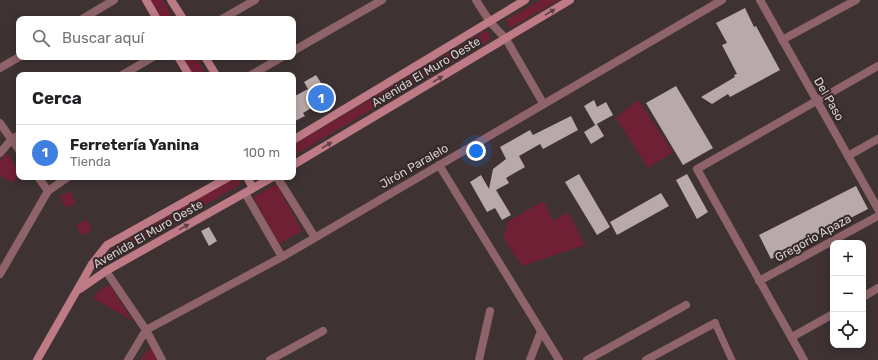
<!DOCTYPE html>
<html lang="es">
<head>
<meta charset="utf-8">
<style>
  body { margin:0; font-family:Rubik,sans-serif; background:#f2f2f2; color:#202124 }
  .controls { position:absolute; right:12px; bottom:12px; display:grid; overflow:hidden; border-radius:8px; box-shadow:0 2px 10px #0003 }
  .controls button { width:36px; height:36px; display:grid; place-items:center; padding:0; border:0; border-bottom:1px solid #e0e0e0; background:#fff; color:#202124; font:20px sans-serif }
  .you { position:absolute; left:476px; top:151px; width:14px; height:14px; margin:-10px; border:3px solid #fff; border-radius:50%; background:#1a73e8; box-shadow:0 0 0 6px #1a73e833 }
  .badge { display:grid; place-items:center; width:26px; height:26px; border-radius:50%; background:#db2777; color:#fff; font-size:13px; font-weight:700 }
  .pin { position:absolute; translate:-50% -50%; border:2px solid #fff; box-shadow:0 1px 4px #0006 }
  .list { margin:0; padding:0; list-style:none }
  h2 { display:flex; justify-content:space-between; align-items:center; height:52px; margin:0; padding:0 16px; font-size:17px }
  h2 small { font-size:13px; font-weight:400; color:#757577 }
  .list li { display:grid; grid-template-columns:26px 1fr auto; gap:12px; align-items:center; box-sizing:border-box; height:56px; padding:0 16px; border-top:1px solid #e0e0e0 }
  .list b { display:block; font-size:15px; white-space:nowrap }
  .list p { margin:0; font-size:13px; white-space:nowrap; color:#757577 }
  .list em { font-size:13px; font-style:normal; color:#757577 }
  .icon { flex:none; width:22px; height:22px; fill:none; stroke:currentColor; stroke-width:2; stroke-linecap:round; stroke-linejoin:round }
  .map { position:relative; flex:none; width:878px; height:360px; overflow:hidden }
  .search { position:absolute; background:#fff; box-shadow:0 2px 10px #0003; left:16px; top:16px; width:280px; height:44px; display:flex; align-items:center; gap:10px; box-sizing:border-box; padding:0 14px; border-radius:8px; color:#757577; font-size:15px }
  .panel { position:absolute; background:#fff; box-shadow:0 2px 10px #0003; left:16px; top:72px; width:280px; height:108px; border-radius:8px }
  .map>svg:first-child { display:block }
</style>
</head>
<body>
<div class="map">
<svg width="878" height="360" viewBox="0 0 878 360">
  <rect width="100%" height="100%" fill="#3e3233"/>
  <path fill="#702035" d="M150,0h13l11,19h-13z
    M541,0h18l-49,28 -4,-8z
    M487,30l4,9 -198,117v-11z
    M182,57h14l10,18h-13z
    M638,100l35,52 -25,16 -32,-50z
    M8,153l11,20 -6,10 -13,-7v-15z
    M235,177h2l4,7 -127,74 -4,-8z
    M277,184l25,47 -23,13 -26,-47z
    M70,191l6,12 -10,5 -6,-12z
    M544,201l9,20 15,-9 17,33 -63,21 -19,-28 5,-17z
    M86,219l6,11 -10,6 -6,-10z
    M110,285l23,36 -40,-23 9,-10z
    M151,347l6,13h-17z"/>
  <path fill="#b9a9ab" d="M745,8l9,19 2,-1 24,44 -50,27 -2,-3 -16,10 -11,-7 34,-20 -1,-2 3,-1 -15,-29 5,-2 -11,-20z
    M316,75l14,22 -27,16 2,3 -12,6v-25l15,-8 -4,-7z
    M676,86l37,62 -30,17 -37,-62z
    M594,100l3,7 9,-5 7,13 -18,10 -11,-19z
    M571,116l7,14 -35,19 -3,-5 -21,12 6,11 -19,11 3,5 -13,7 15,25 -9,5 -7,-12 -8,4 -17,-30 11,-7 8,14 4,-20 13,-10 -6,-12 30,-17 3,5z
    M597,124l7,12 -13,8 -7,-12z
    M579,174l31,53 -13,8 -32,-53z
    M687,174l21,38 -11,7 -21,-39z
    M856,186l12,23 -97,50 -12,-24z
    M661,193l8,13 -52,29 -7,-13z
    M209,227l8,14 -8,5 -8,-15z"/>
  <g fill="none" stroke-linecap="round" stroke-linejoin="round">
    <path stroke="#8e636a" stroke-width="7" d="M715,323l17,37"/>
    <path stroke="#8e636a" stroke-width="8" d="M476,0l14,22 16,17 37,64
      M760,0l118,209
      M82,19l32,-19
      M222,19l33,-19
      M782,40l74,-40
      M293,51l89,-51
      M0,68l19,-11
      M122,75l31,-18
      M251,75l31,-18
      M0,123l19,27
      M0,153l12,-14 7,-4
      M848,156l30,-17
      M439,165l120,195
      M38,177l10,14
      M277,177l37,59
      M245,193l37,64
      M106,271l40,59 16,30
      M0,274l48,-83 20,-14
      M759,281l119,-65
      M863,297l15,-9
      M792,337l41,-23
      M128,360l18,-30 136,-73 440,-257
      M270,360l53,-29
      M479,360l11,-49
      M530,360l11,-29
      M587,360l99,-55
      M646,360l69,-37
      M804,360l-107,-191 181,-103"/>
    <path stroke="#be7b86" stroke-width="8" d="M146,0l11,19
      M171,0l12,19
      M178,57l11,18
      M205,57l11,18
      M293,140l232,-140
      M293,165l277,-165
      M247,177l6,11
      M80,289l26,-18 167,-94
      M37,360l55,-96 15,-19 122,-68"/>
  </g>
  <defs><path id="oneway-solid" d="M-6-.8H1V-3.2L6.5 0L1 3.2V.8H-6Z"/></defs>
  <g fill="#5d4145">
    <use href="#oneway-solid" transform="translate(550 12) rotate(-31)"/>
    <use href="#oneway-solid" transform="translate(438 79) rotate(-31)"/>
    <use href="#oneway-solid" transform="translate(327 145) rotate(-31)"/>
    <use href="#oneway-solid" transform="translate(184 227) rotate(-29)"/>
  </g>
  <g text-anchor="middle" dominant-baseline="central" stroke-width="4" stroke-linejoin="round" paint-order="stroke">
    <g font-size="12" fill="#d8cfd1" stroke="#342829">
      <text transform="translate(426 72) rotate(-31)">Avenida El Muro Oeste</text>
      <text transform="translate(829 99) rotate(60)">Del Paso</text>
      <text transform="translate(414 166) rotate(-30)">Jirón Paralelo</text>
      <text transform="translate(148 234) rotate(-30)">Avenida El Muro Oeste</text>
      <text transform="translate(813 238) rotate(-29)">Gregorio Apaza</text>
    </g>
  </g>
</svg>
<div class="controls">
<button>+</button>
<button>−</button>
<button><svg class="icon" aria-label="locate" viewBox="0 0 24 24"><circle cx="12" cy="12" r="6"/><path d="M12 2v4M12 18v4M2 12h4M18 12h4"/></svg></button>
</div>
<div class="you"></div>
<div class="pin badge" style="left:321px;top:98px;background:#3f7fe0">1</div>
<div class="search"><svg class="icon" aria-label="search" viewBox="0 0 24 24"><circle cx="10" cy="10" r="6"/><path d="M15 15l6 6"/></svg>Buscar aquí</div>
<section class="panel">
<h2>Cerca<small></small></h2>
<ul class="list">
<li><span class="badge" style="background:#3f7fe0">1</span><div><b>Ferretería Yanina</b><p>Tienda</p></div><em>100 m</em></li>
</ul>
</section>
</div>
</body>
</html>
